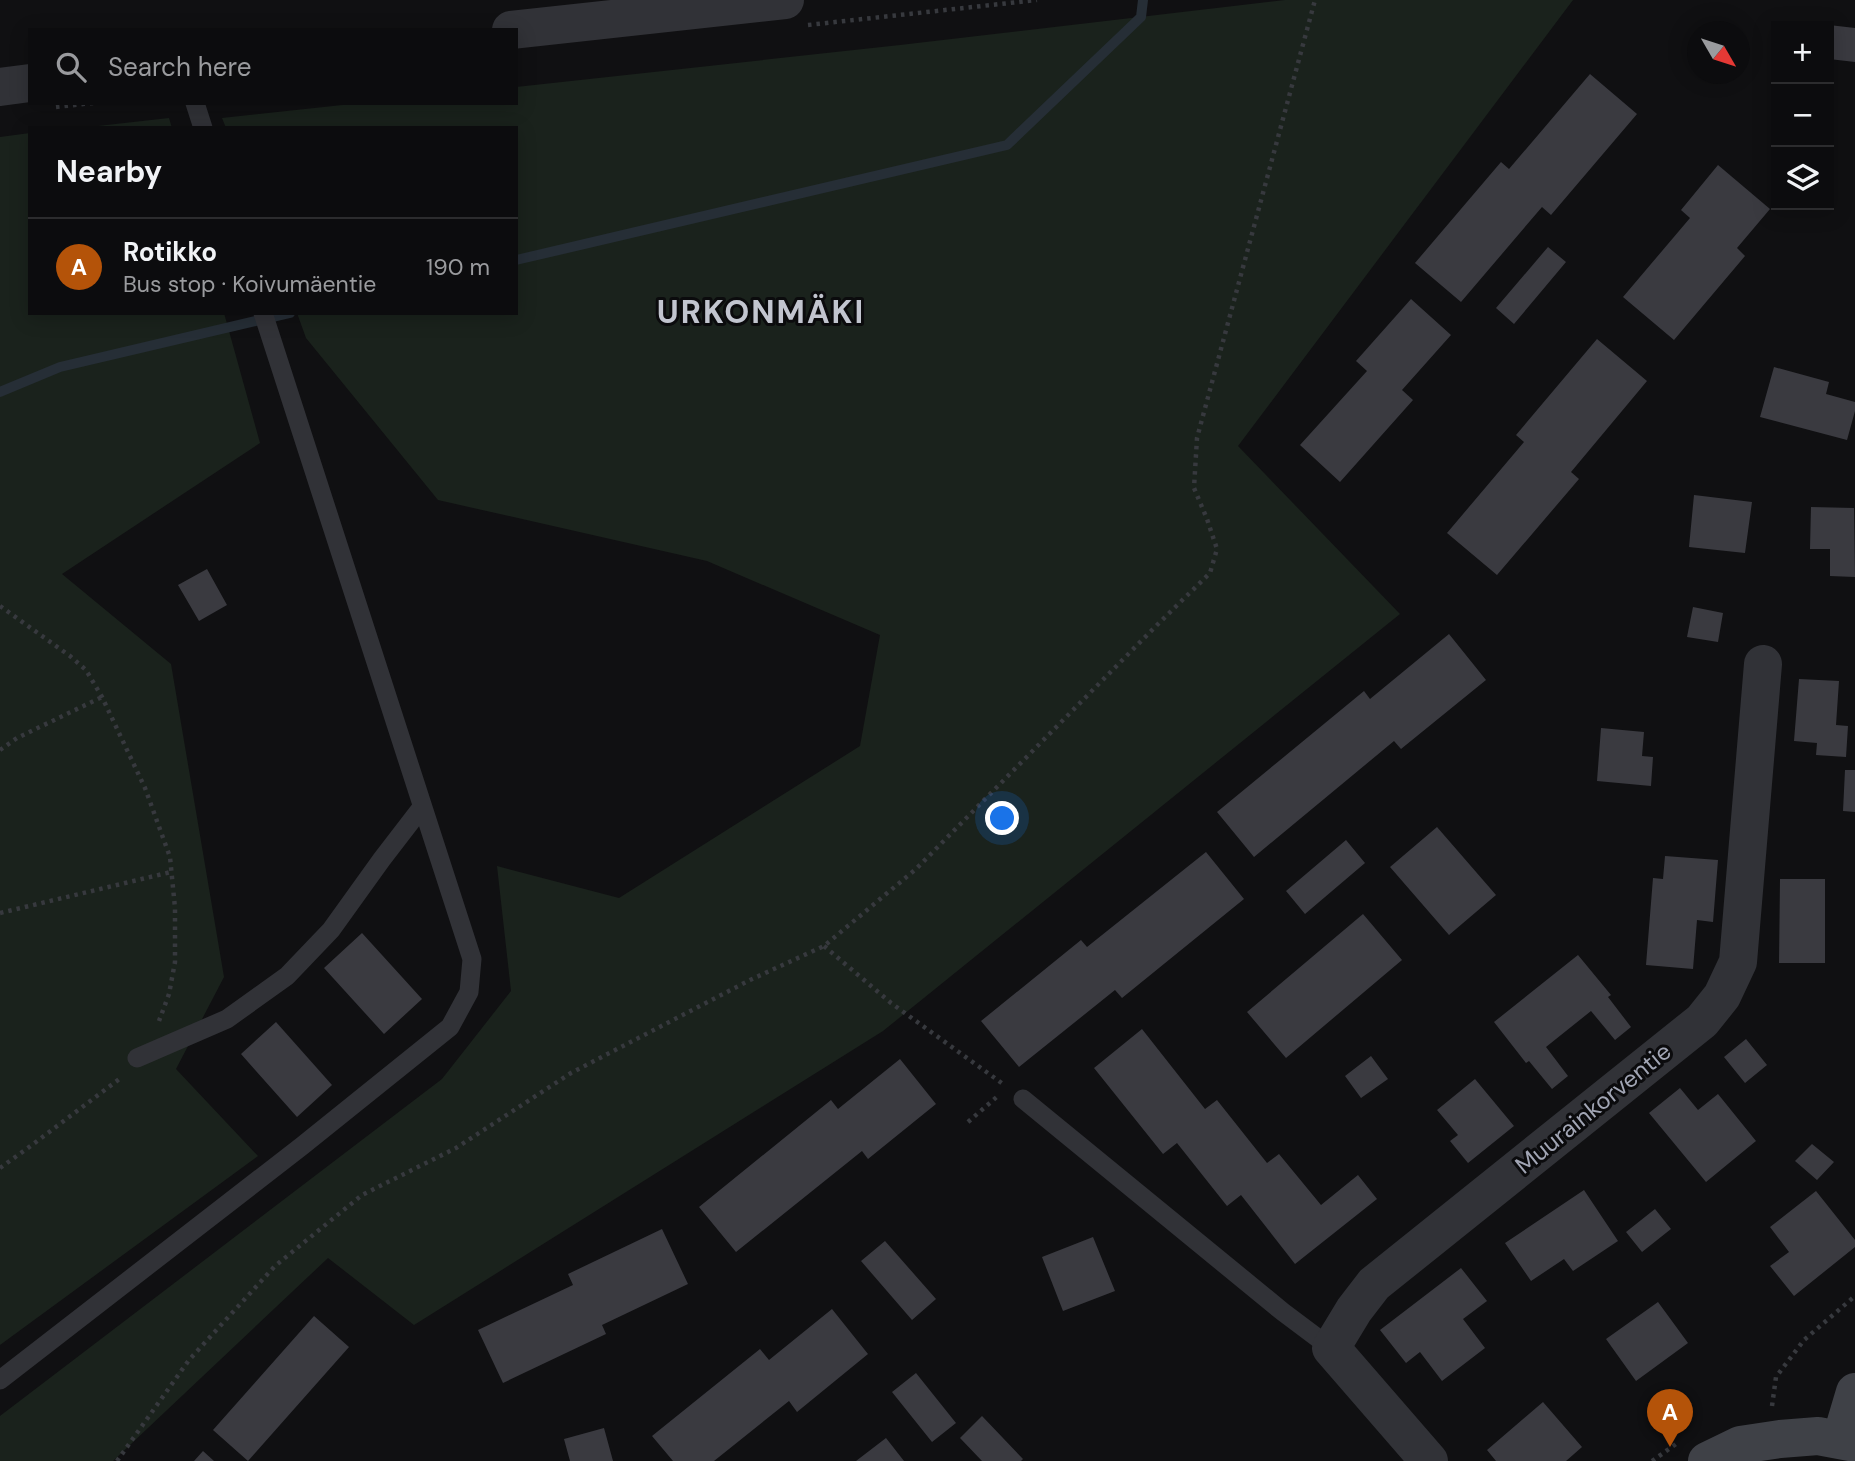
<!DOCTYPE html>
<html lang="en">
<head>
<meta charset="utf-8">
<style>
  body { margin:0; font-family:"DM Sans",sans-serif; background:#151517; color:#f1f3f6 }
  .controls { position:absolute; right:21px; top:21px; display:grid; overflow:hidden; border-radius:0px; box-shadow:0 4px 18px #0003 }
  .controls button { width:63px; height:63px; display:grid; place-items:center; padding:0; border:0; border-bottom:2px solid #2c2c2e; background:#0c0c0e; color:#f1f3f6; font:35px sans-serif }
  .compass { position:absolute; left:1687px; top:21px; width:63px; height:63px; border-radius:50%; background:#0c0c0e; box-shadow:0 4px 18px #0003; rotate:129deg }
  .you { position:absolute; left:1003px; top:819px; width:24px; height:24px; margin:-18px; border:5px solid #fff; border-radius:50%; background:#1a73e8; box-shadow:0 0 0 10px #1a73e833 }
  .badge { display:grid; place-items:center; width:46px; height:46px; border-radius:50%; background:#b45309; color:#fff; font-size:23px; font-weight:700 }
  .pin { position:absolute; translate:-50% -58px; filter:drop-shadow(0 2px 4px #0008) }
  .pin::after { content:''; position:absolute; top:37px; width:24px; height:21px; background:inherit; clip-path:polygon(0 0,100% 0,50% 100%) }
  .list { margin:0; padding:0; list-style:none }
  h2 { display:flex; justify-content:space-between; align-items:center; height:91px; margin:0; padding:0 28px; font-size:30px }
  h2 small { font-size:23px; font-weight:400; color:#9a9b9e }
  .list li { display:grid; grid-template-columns:46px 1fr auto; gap:21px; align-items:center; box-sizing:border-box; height:98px; padding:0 28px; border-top:2px solid #2c2c2e }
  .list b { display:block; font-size:26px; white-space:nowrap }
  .list p { margin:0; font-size:23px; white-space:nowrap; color:#9a9b9e }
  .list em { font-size:23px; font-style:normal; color:#9a9b9e }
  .icon { flex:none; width:38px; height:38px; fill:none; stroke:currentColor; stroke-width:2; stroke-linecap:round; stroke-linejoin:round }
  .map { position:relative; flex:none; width:1855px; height:1461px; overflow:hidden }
  .search { position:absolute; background:#0c0c0e; box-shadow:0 4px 18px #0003; left:28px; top:28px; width:490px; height:77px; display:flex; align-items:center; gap:18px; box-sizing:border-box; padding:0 24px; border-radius:0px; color:#9a9b9e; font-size:26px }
  .panel { position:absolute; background:#0c0c0e; box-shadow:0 4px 18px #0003; left:28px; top:126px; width:490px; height:189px; border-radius:0px }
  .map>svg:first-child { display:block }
</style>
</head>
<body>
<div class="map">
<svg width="1855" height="1461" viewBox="0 0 1855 1461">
  <rect width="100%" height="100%" fill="#101012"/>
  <path fill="#1a221c" d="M1285,0h288l-335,446 162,168 -517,417 -469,294 -86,-67 -215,203h-113v-45l442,-337 69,-88 -14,-125 122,32 241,-152 20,-111 -173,-74 -269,-61 -132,-162 -9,-25h219v-185h-290l-4,-10 139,-15h155v-16l384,-42z
    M169,118l3,10h-92z
    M30,133v180h194l36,130 -198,131 109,90 53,313 -48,92 82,87 -258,189v-1208z"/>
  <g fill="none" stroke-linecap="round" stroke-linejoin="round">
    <path stroke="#262e36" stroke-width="10" d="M516,260l491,-115 134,-128 2,-17
      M0,392l60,-25 230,-54"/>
  </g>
  <path fill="#3a3a40" d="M1829,25l26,3v34l-26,-3z
    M1590,74l47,40 -86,101 -9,-8 -81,95 -46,-39 86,-101 8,7z
    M1718,165l52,44 -33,39 8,8 -71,84 -51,-43 67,-79 -9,-8z
    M1548,247l18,15 -52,62 -18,-16z
    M1411,299l40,36 -49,55 11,10 -73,82 -40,-37 67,-74 -11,-10z
    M1597,339l50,42 -76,91 8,7 -82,96 -50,-42 77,-91 -8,-7z
    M1774,367l55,15 -3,12 29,8v9l-8,29 -87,-23z
    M1694,495l58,7 -7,51 -56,-6z
    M1811,507l43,1 1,69 -25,-1v-27h-20z
    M207,569l20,36 -28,16 -21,-36z
    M1693,607l30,6 -5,29 -31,-5z
    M1449,634l37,46 -85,69 -7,-8 -140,116 -37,-45 147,-121 6,8z
    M1799,679l40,2 -3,44 12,1 -2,31 -30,-2 1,-12 -23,-2z
    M1601,728l43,4 -2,24 11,1 -2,29 -54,-5z
    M1845,770h10v42l-12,-1z
    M1437,827l59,68 -47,40 -59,-68z
    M1346,840l19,23 -60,51 -19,-23z
    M1206,852l38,47 -122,99 -7,-8 -96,77 -38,-46 100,-81 6,7z
    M1665,856l53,4 -5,62 -16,-2 -4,49 -47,-4 7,-87 10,1z
    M1780,879h45v84h-46z
    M1363,914l39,46 -116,98 -39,-46z
    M362,933l60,66 -38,35 -60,-66z
    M1578,955l33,40 -3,2 23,30 -16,13 -24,-29 -45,36 22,29 -16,13 -23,-28 -3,2 -32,-41z
    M276,1022l56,63 -35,32 -56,-63z
    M1142,1029l63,80 12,-9 50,63 12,-9 42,51 37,-30 19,24 -82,65 -54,-69 -14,11 -50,-63 -14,11 -69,-86z
    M1746,1039l21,26 -22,18 -21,-26z
    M1371,1056l17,23 -27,19 -16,-22z
    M900,1059l36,45 -68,55 -6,-8 -126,101 -37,-45 132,-107 7,9z
    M1475,1079l39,47 -46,37 -18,-22 8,-6 -21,-25z
    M1680,1088l18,22 20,-16 38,47 -50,41 -57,-69z
    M1812,1144l22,18 -17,18 -22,-19z
    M1584,1190l34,51 -45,30 -9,-12 -33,22 -26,-38z
    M1816,1191l39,49v7l-61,49 -24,-30 19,-14 -19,-25z
    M1655,1209l16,20 -29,23 -16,-20z
    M662,1229l26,55 -86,41 4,9 -103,49 -25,-53 95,-45 -5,-11z
    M1093,1237l22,54 -52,20 -21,-54z
    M885,1241l51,58 -24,21 -51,-59z
    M1461,1268l26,33 -24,18 22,29 -43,33 -22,-29 -14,11 -26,-33z
    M1658,1302l30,41 -52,38 -30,-42z
    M832,1309l36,45 -71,58 -8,-11 -75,60h-41l-21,-25 108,-87 9,11z
    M314,1316l35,31 -101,114 -35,-31z
    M916,1373l40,50 -24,19 -40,-50z
    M1543,1402l39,45 -16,14h-70l-9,-11z
    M982,1416l41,43 -2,2h-39l-22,-23z
    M604,1428l9,33h-43l-6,-22z
    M886,1438l18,23h-48z
    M203,1451l11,10h-20z"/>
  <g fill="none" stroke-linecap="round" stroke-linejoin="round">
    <path stroke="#37393e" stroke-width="4.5" stroke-dasharray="3.5 5" stroke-linecap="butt" d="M808,25l229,-25
      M56,107l37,-4
      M0,606l70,50 16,14 16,27 43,91 25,69 5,51v54l-6,32 -10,27
      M0,750l17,-12 85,-41
      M0,913l171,-41
      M824,946l67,57 112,81
      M968,1122l31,-27
      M0,1168l32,-23 90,-68
      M1772,1406l4,-29 28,-37 51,-44
      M117,1461l72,-101 86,-94 87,-71 94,-47 115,-75 179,-93 74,-34 92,-77 241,-244 53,-52 7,-24 -10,-30 -13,-31 3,-50 118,-438
      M1652,1461l24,-17"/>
    <path stroke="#313237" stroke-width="19" d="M195,103l8,25
      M137,1058l90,-39 60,-43 44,-46 51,-71 40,-52
      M1023,1099l260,213 48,36
      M0,1380l302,-234 148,-119 19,-35 3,-33 -209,-646"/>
    <path stroke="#313237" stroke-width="38" d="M511,30l274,-30
      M0,87l30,-4
      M1429,1461l-98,-113 23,-38 20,-26 328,-263 20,-25 16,-34 25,-298"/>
    <path stroke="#3f4147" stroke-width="38" d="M1841,1439l14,-47
      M1707,1461l33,-16 40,-6 38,-3 37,7"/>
  </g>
  <g text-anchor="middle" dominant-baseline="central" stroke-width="6" stroke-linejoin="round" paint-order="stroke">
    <g font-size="24" fill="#a1a5b4" stroke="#0b0b0d">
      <text transform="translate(1593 1108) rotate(-39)">Muurainkorventie</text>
    </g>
    <g font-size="32" font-weight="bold" letter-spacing="2" fill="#c2c5cf" stroke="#0b0b0d">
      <text x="761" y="312">URKONMÄKI</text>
    </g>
  </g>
</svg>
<div class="controls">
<button>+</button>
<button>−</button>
<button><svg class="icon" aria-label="layers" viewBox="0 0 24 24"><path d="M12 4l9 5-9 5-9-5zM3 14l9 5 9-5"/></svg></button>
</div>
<svg class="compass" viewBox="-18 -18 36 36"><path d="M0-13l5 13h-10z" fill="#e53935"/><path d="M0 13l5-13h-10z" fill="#9a9b9e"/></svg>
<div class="you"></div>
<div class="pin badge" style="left:1670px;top:1447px">A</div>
<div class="search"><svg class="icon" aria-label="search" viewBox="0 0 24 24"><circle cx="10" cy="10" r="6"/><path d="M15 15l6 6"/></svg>Search here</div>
<section class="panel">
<h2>Nearby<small></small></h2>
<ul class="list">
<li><span class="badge">A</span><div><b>Rotikko</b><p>Bus stop · Koivumäentie</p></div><em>190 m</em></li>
</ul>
</section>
</div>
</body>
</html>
